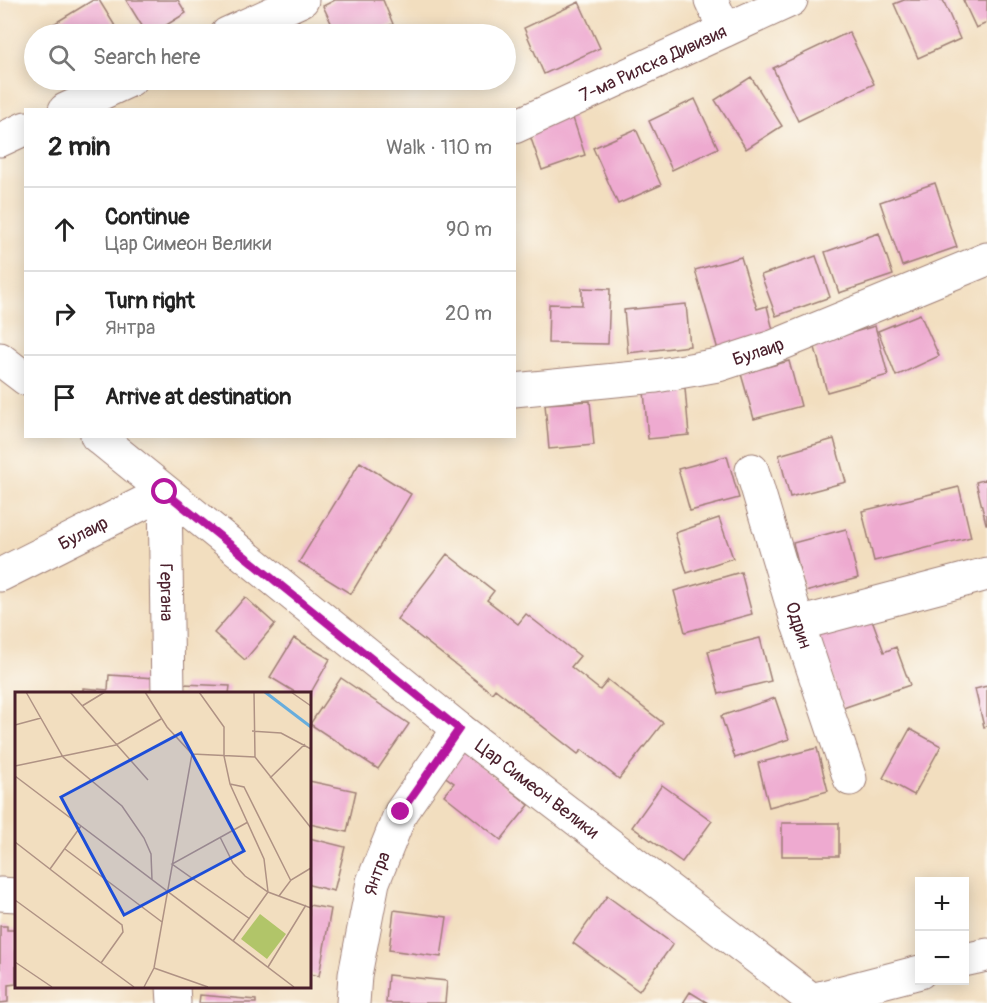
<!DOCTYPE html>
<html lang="en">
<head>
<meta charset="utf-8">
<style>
  body { margin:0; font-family:Pangolin,sans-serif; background:#f2f2f2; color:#222 }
  .controls { position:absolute; right:18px; bottom:18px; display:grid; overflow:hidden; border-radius:0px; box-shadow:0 3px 15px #0003 }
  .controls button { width:54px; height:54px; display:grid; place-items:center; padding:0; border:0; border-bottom:2px solid #e0e0e0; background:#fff; color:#222; font:30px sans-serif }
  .stop { position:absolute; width:18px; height:18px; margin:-14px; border:4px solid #b5179e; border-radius:50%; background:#fff }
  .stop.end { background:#b5179e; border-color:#fff; box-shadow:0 2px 6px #0008 }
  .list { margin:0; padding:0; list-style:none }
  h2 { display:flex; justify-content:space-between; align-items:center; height:78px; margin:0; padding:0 24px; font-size:26px }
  h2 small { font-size:20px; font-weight:400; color:#767676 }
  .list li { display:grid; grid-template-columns:39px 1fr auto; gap:18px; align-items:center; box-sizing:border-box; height:84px; padding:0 24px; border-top:2px solid #e0e0e0 }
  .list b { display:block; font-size:22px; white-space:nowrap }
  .list p { margin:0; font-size:20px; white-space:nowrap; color:#767676 }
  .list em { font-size:20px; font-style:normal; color:#767676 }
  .icon { flex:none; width:33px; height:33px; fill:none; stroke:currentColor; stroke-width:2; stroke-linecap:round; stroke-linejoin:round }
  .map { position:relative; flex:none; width:987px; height:1003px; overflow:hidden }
  .search { position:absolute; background:#fff; box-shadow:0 3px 15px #0003; left:24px; top:24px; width:492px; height:66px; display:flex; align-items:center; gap:15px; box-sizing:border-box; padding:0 21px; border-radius:33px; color:#767676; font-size:22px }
  .panel { position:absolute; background:#fff; box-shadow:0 3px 15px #0003; left:24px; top:108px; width:492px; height:330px; border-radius:0px }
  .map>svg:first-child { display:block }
</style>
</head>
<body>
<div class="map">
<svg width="987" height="1003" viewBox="0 0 987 1003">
  <rect width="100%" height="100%" fill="#fdfcf7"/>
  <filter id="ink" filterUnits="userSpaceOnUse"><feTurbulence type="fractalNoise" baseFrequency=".0167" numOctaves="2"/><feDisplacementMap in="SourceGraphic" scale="12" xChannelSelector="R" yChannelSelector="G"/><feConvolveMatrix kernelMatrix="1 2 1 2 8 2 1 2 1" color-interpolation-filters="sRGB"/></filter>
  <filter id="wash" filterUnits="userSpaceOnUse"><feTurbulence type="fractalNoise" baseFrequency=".008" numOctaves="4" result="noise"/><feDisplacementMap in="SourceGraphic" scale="24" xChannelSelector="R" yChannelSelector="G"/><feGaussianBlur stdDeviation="1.35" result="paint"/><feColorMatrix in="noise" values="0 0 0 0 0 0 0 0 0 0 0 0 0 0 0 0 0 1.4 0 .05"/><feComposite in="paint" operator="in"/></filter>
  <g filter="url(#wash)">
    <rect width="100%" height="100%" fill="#f2debf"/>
    <g id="blocks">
      <path fill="#eeaad0" d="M93,0h6l21,34h-76l-2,-3z
        M126,0h52l8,13 -34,21h-5z
        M335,0h48l10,24 -24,10h-18l-3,-7 -12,6 -13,-27z
        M904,0h39l17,39 -42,19 -24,-54z
        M963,0h24v23l-11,5z
        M579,2l21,46 -56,26 -20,-46z
        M295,15l11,19h-47z
        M849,32l25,52 -76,37 -25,-53z
        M751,77l31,49 -36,23 -31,-49z
        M257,80h18l-14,7z
        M695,99l23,49 -46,22 -23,-49z
        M572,115l13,40 -43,15 -14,-40z
        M636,129l25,56 -43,19 -25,-56z
        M935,183l22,64 -55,19 -22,-64z
        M879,233l14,42 -54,18 -14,-41z
        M816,256l14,41 -54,19 -15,-41z
        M741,257l16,52 10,-3 7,28 -56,16 -23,-80z
        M582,288l28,1 -2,55 -60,-1 1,-39 33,1z
        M686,304l4,42 -62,7 -4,-43z
        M920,314l19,42 -43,20 -18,-45z
        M875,326l13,49 -61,17 -13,-48z
        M789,361l12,45 -47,13 -13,-45z
        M685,388l4,47 -41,4 -4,-48z
        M590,401l4,44 -45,4 -4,-45z
        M834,439l12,43 -56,15 -11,-42z
        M727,456l12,42 -49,13 -12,-42z
        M360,462l51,32 -60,100 -52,-32z
        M987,479v45h-1l-10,-42z
        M959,487l12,50 -97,24 -12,-50z
        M719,518l14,40 -46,15 -12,-40z
        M846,529l12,49 -53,14 -12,-49z
        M447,554l47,37 -7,9 31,24 8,-10 54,42 -9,11 29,23 8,-10 55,43 -44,56 -37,-29 -4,4 -83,-65 -3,4 -95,-74z
        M741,572l11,42 -67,18 -11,-41z
        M245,597l30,27 -30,36 -31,-27z
        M870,614l14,38 12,-5 14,38 -67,23 -26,-74z
        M294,638l36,21 -20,35h-12l-28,-17z
        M760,638l11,43 -52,13 -11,-43z
        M109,675l46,3 -1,16h-71v-6l25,2z
        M341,678l68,46 -31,45 -68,-45z
        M183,684l47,2 -1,8h-47z
        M987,686v40l-3,1 -9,-38z
        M775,698l14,41 -54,19 -14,-42z
        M910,729l31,17 -27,49 -31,-17z
        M817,748l11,43 -59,16 -11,-44z
        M460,749l69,56 -28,35 -57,-45 10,-12 -14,-10z
        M309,781l47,10 -9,41 -38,-8z
        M662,785l50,36 -30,41 -50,-35z
        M782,823h57v33h-57z
        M309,838l36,9 -11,44 -25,-6z
        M607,896l66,48 -34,47 -66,-48z
        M309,905l22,4 -12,67 -10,-2z
        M394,910l53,7 -6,40 -52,-7z
        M0,926h7v4h9v54l-8,1v17l-8,1z
        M388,975l59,6 -2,22h-59z
        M690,992l18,11h-25z
        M200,995l56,5v3h-57z"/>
    </g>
  </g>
  <g filter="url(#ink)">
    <use href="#blocks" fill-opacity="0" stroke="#9e7e75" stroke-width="1.5"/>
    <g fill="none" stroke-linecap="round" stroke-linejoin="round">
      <g stroke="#9e7e75" stroke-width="35">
        <g id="minor">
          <path d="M711,0l14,30"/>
          <path d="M227,34l75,-34"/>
          <path d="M65,110l65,-30"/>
          <path id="s1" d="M514,127l277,-127"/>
          <path d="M0,140l26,-12"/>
          <path d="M0,359l26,20"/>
          <path id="s2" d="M514,390l142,-14 62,-11 55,-18 214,-88"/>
          <path id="s3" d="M97,436l362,293 353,271"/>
          <path id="s4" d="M752,470l46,154 52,155"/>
          <path id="s5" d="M0,575l165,-83 3,202"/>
          <path d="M798,624l189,-50"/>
          <path d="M0,894l16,1"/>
          <path d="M964,960l23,-5"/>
          <path d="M173,986l1,17"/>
          <path id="s6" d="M353,1003l2,-28 18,-93 28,-70 58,-83"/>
          <path d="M810,1003l2,-3 108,-28"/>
        </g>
      </g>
      <use href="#minor" stroke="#fff" stroke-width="33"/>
    </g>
  </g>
  <g fill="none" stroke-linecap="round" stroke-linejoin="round" filter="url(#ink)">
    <path stroke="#b5179e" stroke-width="8" d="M165,492l294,237 -58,83"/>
  </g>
  <g text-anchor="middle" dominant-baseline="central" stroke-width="4.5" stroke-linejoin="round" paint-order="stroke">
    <g font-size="18" fill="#4a1f2b" stroke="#fdfcf7">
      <text stroke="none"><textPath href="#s1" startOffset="153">7-ма Рилска Дивизия</textPath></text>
      <text stroke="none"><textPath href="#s2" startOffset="248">Булаир</textPath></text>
      <text stroke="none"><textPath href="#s5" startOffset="93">Булаир</textPath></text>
      <text stroke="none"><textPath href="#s5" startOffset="285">Гергана</textPath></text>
      <text stroke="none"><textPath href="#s4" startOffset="162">Одрин</textPath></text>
      <text stroke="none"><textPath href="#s3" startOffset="564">Цар Симеон Велики</textPath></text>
      <text stroke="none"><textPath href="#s6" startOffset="132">Янтра</textPath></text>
    </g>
  </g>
  <g transform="translate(15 692)">
    <rect width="296" height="296" fill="#f2debf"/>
    <path d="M245,222l26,20 -19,25 -26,-20z" fill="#b1c569"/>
    <path fill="none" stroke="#67addd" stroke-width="3" d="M250,0l46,35"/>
    <path fill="none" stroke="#af9284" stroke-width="1.5" d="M11,0l37,65 59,49 22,32 7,16 1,26M55,0l78,88M130,0l22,35 25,27 63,3M184,0l25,35v29l6,28 34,75 4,33 -35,49M239,0l1,65 56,71M276,0l20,14M67,14l23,-14M0,33l26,-7M237,39l29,2 30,16M0,74l101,-21 45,-26M0,84l279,211M255,86l35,-34M215,92l14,3 47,94M233,130l-76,42 78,55M205,145l13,26 12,13 23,16 43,16M0,150l107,83 1,7 -22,31M50,157l97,73M35,177l31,-43M264,204l12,-16 20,-12M0,208l119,87M0,270l37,25M253,275l38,-62M139,276l54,19M129,295l10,-19 38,-214"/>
    <path fill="#1d4ed8" fill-opacity="0.15" stroke="#1d4ed8" stroke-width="3" d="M166,41l63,118 -120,64 -63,-118z"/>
    <rect width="296" height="296" fill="none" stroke="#4a1f2b" stroke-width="3"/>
  </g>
</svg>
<div class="controls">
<button>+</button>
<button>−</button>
</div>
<div class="stop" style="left:165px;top:492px"></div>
<div class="stop end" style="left:401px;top:812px"></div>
<div class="search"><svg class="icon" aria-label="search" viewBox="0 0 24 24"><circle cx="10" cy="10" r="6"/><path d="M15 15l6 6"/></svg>Search here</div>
<section class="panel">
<h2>2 min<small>Walk · 110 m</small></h2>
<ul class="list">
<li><svg class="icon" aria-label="ahead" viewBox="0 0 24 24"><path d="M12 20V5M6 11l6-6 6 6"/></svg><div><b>Continue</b><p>Цар Симеон Велики</p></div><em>90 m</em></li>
<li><svg class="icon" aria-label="right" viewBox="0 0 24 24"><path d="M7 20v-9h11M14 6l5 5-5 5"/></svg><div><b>Turn right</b><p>Янтра</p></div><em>20 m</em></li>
<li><svg class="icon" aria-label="arrive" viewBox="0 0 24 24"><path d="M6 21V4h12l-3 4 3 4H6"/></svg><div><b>Arrive at destination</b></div></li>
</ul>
</section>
</div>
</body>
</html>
